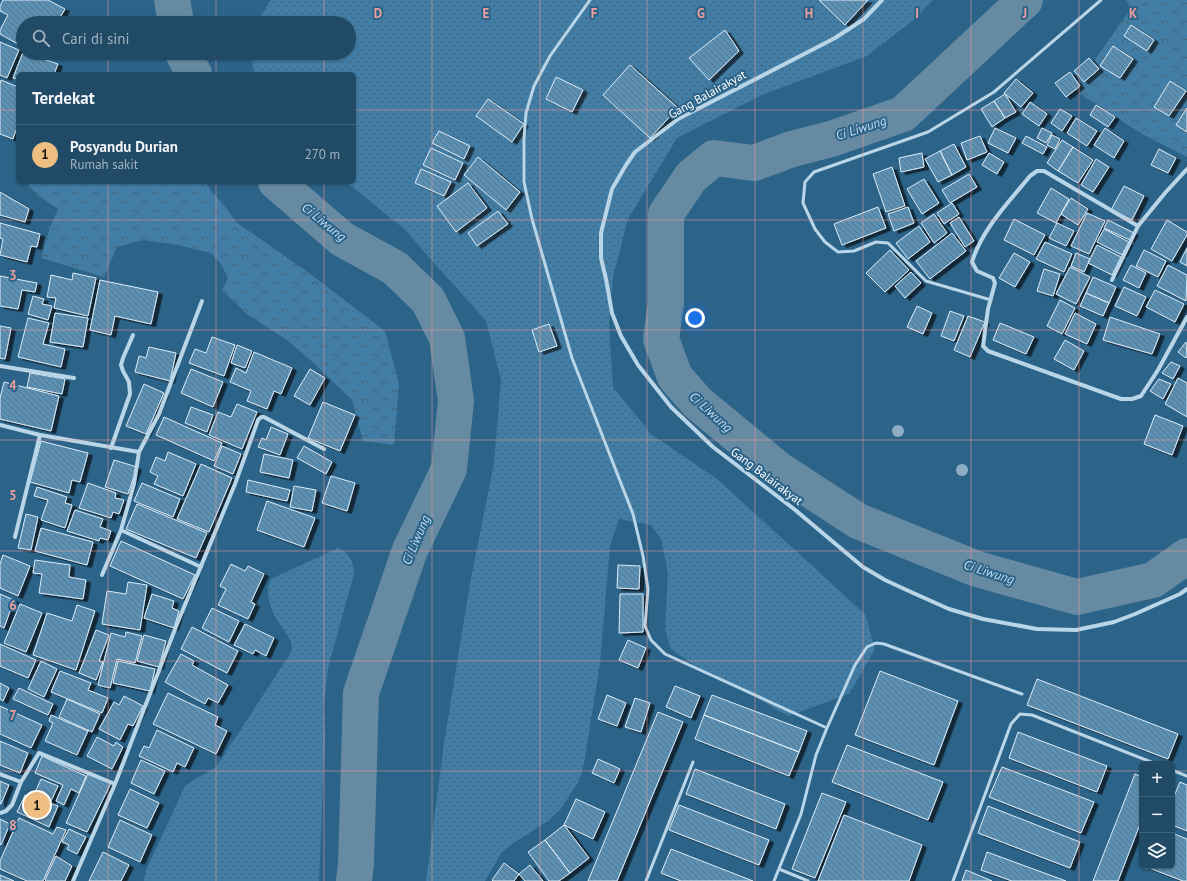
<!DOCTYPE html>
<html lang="id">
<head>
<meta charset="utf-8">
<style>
  body { margin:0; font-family:"PT Sans",sans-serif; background:#29516c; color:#f1f3f6 }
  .controls { position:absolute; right:12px; bottom:12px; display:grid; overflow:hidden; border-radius:6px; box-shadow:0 1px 3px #0004 }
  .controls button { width:36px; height:36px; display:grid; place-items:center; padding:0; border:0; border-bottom:1px solid #3e627a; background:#214a66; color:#f1f3f6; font:20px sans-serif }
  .you { position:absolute; left:695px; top:318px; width:14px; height:14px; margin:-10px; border:3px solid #fff; border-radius:50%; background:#1a73e8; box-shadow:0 0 0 6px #1a73e833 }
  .badge { display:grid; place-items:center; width:26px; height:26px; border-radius:50%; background:#edbd82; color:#111; font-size:13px; font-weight:700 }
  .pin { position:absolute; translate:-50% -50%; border:2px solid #fff; box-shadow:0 1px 4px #0006 }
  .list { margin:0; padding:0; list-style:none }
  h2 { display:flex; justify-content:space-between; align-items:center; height:52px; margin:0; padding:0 16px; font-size:17px }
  h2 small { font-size:13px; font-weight:400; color:#a2b3bf }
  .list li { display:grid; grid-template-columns:26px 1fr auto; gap:12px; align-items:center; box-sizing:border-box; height:60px; padding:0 16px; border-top:1px solid #3e627a }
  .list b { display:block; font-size:15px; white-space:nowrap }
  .list p { margin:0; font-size:13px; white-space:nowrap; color:#a2b3bf }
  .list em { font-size:13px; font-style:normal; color:#a2b3bf }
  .icon { flex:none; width:22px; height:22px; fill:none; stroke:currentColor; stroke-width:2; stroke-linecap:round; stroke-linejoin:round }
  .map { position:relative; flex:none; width:1187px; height:881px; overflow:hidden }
  .search { position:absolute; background:#214a66; box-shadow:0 1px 3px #0004; left:16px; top:16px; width:340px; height:44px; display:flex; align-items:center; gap:10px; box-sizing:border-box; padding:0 14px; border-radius:22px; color:#a2b3bf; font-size:15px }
  .panel { position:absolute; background:#214a66; box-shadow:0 1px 3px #0004; left:16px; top:72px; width:340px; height:112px; border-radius:6px }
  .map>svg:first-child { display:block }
</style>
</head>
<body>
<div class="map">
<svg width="1187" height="881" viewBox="0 0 1187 881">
  <defs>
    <pattern id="grass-dots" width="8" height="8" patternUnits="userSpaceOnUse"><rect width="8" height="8" fill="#417da4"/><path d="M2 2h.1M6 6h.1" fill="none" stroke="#466478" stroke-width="1.8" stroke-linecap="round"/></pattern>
    <pattern id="forest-crowns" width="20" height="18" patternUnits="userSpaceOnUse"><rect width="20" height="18" fill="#417da4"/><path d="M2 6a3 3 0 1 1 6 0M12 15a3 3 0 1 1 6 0" fill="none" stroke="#466478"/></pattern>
    <pattern id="building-back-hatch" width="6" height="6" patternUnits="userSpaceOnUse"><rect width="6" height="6" fill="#5c90b3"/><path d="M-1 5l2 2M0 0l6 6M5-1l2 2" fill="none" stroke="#56788f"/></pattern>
    <filter id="shadow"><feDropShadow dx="4.5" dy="2.5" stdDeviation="0" flood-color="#0009"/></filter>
  </defs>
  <rect width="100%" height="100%" fill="#2c6388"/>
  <path fill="url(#grass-dots)" d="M271,0h662l-17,18 -49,38 -105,39 -85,43 -49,81 -15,58 -4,48 4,62 38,47 66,45 148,135 10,35 -26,45 -61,22 -33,-19 -54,-27 -30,-21 -6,-19 3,-57 -7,-34 -10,-14 -32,-6 -9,27 -10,117 -16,101 -5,17 -19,29 -12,11 -36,23 -11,9 -16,28h-59l18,-138 26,-160 24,-120 7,-83 -15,-59 -83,-93 -57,-46h8v-108h-100l-3,-21h98v-30h-93z
    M338,548c11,4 16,14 16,26l-26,94 -4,38 1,35 -6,140h-175l1,-7 3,-8 37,-80c10,-8 21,-12 31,-19l74,-113c0,-1 2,-5 2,-6 0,-8 -7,-16 -11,-22 -9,-13 -18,-32 -10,-47z"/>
  <path fill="url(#forest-crowns)" d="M1126,0h61v157l-45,-23 -68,-44 57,-82z
    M26,182h180l5,9 13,14 12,17 69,48 80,61 14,53 -5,61 -31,-4 -11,-41 -36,-35 -29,-25 -39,-25 -26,-25 6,-12 -7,-14 -10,-11 -33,-8 -35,-5 -26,7 -13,30 -63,-19 9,-31 8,-18 -22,-15z"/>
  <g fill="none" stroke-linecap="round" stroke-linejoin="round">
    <path stroke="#668aa2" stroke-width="36" d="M172,0l4,23
      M1025,0l-122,114 -72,25 -39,10 -38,14 -40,-5 -23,19 -25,37v89l-5,36 14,38 23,26 80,66 80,52 119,48 100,28 76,-17 34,-24
      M183,53l11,21
      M276,182l66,57 53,29 33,32 19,38 9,63 -7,68 -39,81 -49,143 -5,171 -2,17"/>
  </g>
  <path fill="url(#building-back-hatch)" stroke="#dcecf7" filter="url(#shadow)" d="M3,0h45l17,9 -8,14h-34v24l-23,-13v-4l8,-15 -8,-4v-5z
    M819,0h49l-23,25z
    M1131,25l23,15 -7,11 -23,-15z
    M725,30l14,21 -30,29 -20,-22z
    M0,42l19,8 -12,28 -7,-3z
    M1113,46l20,13 -13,19 -20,-12z
    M23,52l35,12 -4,10h-36v5l-5,-1z
    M1089,58l10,11 -15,13 -10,-11z
    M630,65l48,43 -28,30 -47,-43z
    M1070,72l10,14 -14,11 -11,-14z
    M556,77l27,13 -11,22 -26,-13z
    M1016,79l17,14 -12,14 -17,-14z
    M1,80l17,7v44l-2,-1 -3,9 -13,-5v-50z
    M1170,81l16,10 -17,25 -15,-9z
    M1005,94l11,18 -11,6 -11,-17z
    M488,99l36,25 -12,18 -36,-26z
    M994,101l11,17 -13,9 -11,-18z
    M1030,102l17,12 -8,12 -17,-12z
    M1096,105l19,12 -7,10 -18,-12z
    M1187,108v24l-11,-7z
    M1060,109l12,7 -10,15 -11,-8z
    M1076,118l21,13 -10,15 -20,-13z
    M995,128l21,10 -8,15 -20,-10z
    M1042,128l10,5 -6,10 -9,-5z
    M1105,128l19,13 -10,17 -20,-13z
    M439,131l31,15 -6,13 -32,-16z
    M1052,135l8,4 -5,10 -8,-4z
    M980,136l7,16 -20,8 -6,-17z
    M1026,136l21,11 -4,7 -21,-11z
    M1062,140l11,7 -15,24 -11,-8z
    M954,144l12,23 -14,8 -12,-24z
    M1073,147l20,13 -15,23 -20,-12z
    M431,148l32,15 -8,17 -32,-15z
    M1159,149l17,9 -8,15 -17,-8z
    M940,151l12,24 -14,7 -13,-23z
    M922,153l2,14 -23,5 -2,-14z
    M989,153l15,9 -7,12 -15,-9z
    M478,157l42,35 -14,18 -42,-35z
    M1096,159l13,8 -16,25 -12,-7z
    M892,167l13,39 -19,6 -13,-38z
    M421,169l30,13 -7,14 -29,-13z
    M969,174l8,13 -27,16 -8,-13z
    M924,179l15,24 -17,11 -15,-25z
    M468,183l19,25 -31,24 -19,-26z
    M1124,186l20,10 -12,24 -21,-10z
    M1051,188l18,11 -13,24 -19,-10z
    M0,192l29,17 -4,13 -25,-7z
    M1071,198l17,11 -10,16 -17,-11z
    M952,203l7,11 -15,10 -7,-11z
    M878,207l8,21 -44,17 -8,-21z
    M908,207l6,16 -20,8 -6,-17z
    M498,211l10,13 -31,22 -9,-13z
    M1087,213l18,8 -16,33 -18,-8z
    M934,214l13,19 -13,10 -13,-20z
    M959,217l15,24 -9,6 -15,-24z
    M1014,219l31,16 -11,20 -30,-15z
    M1108,220l26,13 -4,7 -26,-12z
    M1167,220l20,12v3l-15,26 -21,-12z
    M0,223l40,11 -3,13 -6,-1 -4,16 -27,-7 3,-16 -3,-1z
    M1057,223l17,8 -8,15 -17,-8z
    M919,226l11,16 -22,17 -12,-16z
    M1104,229l25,13 -7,13 -25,-13z
    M952,233l14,18 -36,28 -14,-18z
    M1045,242l27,12 -8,18 -28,-13z
    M1097,245l24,12 -9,18 -24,-12z
    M1187,248v18l-7,-4z
    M890,250l19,20 -24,22 -19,-19z
    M1144,250l22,11 -8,16 -22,-11z
    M1014,253l16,9 -15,25 -16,-9z
    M1076,253l14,6 -6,13 -13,-6z
    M1131,265l15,8 -7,15 -16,-8z
    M1168,265l19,10 -1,26 -29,-15z
    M1070,267l20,10 -14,27 -20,-10z
    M1044,269l16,5 -7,22 -16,-5z
    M911,272l10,11 -16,15 -10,-12z
    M73,273l23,5 -8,38 -34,-8 2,-10 -9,-1 4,-22 21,5z
    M0,276l37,7 -2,9 -13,-2 -4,19 -18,-3z
    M1093,277l23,10 -7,16 -23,-10z
    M100,280l58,12 -7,32 -36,-8 -4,19 -21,-5z
    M1124,287l22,10 -9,19 -22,-10z
    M1155,290l29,14 -9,18 -29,-15z
    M1086,293l23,10 -6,13 -23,-10z
    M33,296l11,3 -2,5 10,2 -4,14 -20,-6z
    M1060,300l15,8 -13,26 -15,-8z
    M917,306l15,7 -9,21 -16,-7z
    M950,311l14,5 -10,25 -13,-5z
    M55,313l33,5 -5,29 -33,-5z
    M1075,313l21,11 -9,20 -22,-10z
    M968,316l17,6 -15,35 -16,-7z
    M1110,317l50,17 -8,20 -49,-14z
    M28,318l21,5 -6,21 22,5 -4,18 -43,-10z
    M1000,323l34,14 -8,17 -33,-14z
    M549,324l8,22 -18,6 -7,-22z
    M0,326l11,2 -6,31 -5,-1z
    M212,337l23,8 -11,31 -35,-13 6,-14 11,4z
    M1065,340l19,11 -10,19 -20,-11z
    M1186,342l1,15 -1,1 -8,-6z
    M237,345l15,6 -7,17 -14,-5z
    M149,347l27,6 -6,28 -35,-9 4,-16 7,2z
    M254,352l38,16 -11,26 -7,-3 -7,18 -20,-8 4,-10 -21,-9 6,-14 10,5z
    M1171,362l9,4 -7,13 -11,-6z
    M191,369l32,13 -10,25 -32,-14z
    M310,369l15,9 -15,27 -16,-9z
    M30,373l35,6 -3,15 -35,-7z
    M1178,378l9,5v34l-22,-13z
    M1159,379l12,5 -8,15 -13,-8z
    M4,382l55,14 -8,35 -51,-12v-21z
    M144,384l20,9 -18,41 -20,-8z
    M323,402l32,13 -15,36 -32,-13z
    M237,404l20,8 -15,37 -33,-14 9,-23 13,5z
    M191,407l22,8 -6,17 -22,-9z
    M1155,415l28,11 -11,29 -28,-11z
    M164,417l58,26 -8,18 -58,-26z
    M271,427l17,7 -8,21 -22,-8 4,-9 4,2z
    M41,441l47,12 -8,29 -8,-2 -3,13 -39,-11z
    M222,446l19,8 -8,20 -19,-8z
    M304,446l28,16 -6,12 -29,-16z
    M168,452l28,12 -13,32 -29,-12 4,-8 -8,-4 6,-15 9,4z
    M264,454l29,6 -4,18 -29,-6z
    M114,460l23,7 -9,27 -23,-7z
    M201,464l31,14 -23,54 -32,-13z
    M331,476l24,7 -8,28 -25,-8z
    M248,480l42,10 -3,11 -41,-9z
    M88,483l28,10 -1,5 9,2 -5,14 -6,-2 -2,6 -32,-10z
    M142,483l38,16 -7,18 -39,-16z
    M294,486l22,4 -4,21 -22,-4z
    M37,487l30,10 -2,6 7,2 -7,23 -24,-8 7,-20 -14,-4z
    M267,501l48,17 -11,29 -47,-17z
    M137,504l70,29 -11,25 -70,-29z
    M75,510l28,9 -3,8 11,4 -3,9 -8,-2 -1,3 -32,-10z
    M26,514l12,3 -7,33 -13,-2z
    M41,528l52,14 -6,23 -52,-14z
    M121,541l74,34 -12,24 -73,-33z
    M3,555l27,11 -12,30 -18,-8v-24z
    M35,560l35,5 -1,12 17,3 -3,19 -44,-6 3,-19 -9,-1z
    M231,564l14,7 3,-5 16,8 -13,28 4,2 -7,15 -30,-14 8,-16 -6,-3z
    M618,565l22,1 -1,23 -22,-1z
    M128,582l19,3 -7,45 -38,-6 5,-33 19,3z
    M0,594l14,6 -10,28 -4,-2z
    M152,594l22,7 -2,7 7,3 -5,17 -30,-10z
    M620,594h23v38l-24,1z
    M20,604l22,9 -16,39 -22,-9z
    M77,605l18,6 -19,59 -43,-15 14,-42 25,8z
    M212,608l27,13 -10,21 -27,-14z
    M245,624l29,14 -8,18 -11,-6 -2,4 -19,-9z
    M192,627l46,24 -11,22 -46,-24z
    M96,630l13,5 -10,26 4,1 -7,18 -17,-7z
    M126,632l16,4 -7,27 -18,-4 -7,29 -12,-3 13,-52 14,4z
    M144,635l22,6 -7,26 -22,-6z
    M628,640l18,8 -8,20 -19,-8z
    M0,644l36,16 -8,18 -28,-12z
    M181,654l13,7 -2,4 36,20 -10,18 -10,-5 -3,6 -40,-22z
    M41,661l16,8 -13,28 -16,-8z
    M118,661l37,8 -5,22 -37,-8z
    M60,671l31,12 -3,7 20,8 -6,15 -51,-21z
    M880,671l78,30 -24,64 -79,-30z
    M1037,679l141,55 -10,25 -141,-54z
    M0,683l9,5 -6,13 -3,-2z
    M675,686l25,10 -9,22 -25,-11z
    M19,688l34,16 -5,11 -35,-16z
    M168,693l50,24 -3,8 12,6 -11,23 -63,-30z
    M607,695l19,8 -9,23 -19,-7z
    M712,695l95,36 -8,21 -95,-37z
    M124,696l19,10 -10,20 -5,-2 -8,16 -21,-11 15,-27 5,3z
    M635,698l15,5 -9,29 -16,-5z
    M67,699l33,15 -8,18 -33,-15z
    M0,706l42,19 -11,23 -31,-14z
    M658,712l25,10 -66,159h-29z
    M51,715l37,16 -11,24 -32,-14 8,-18 -4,-2z
    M704,715l95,37 -10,24 -94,-37z
    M157,730l37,18 -9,19 -8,-4 -4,9 -34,-16 5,-10 5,2z
    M1018,732l89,34 -10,26 -88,-34z
    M97,737l17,9 2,-4 7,5 -11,22 -25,-13z
    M0,741l28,12 -8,20 -20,-8z
    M847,745l96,37 -15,38 -96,-38z
    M42,756l44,20 -7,17 -8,-4 -7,16 -8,-4 7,-16 -28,-12z
    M598,759l22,10 -6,14 -22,-10z
    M141,760l24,11 -11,23 -23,-11z
    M1002,767l92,35 -13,31 -92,-36z
    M695,769l90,35 -9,25 -90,-35z
    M88,774l23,9 -24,49 -21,-9z
    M1135,774l7,3v42l-24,62h-25z
    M41,779l17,7 -8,17 8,3 -9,21 -32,-15 8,-17 7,4z
    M0,781l9,4 -8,19h-1z
    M1180,782l7,3v46l-15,-6v-24z
    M130,789l29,14 -12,25 -29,-13z
    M822,793l24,9 -31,76 -23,-9z
    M576,799l29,13 -12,27 -29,-14z
    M679,805l90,35 -10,25 -90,-35z
    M988,806l92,36 -10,26 -92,-35z
    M844,815l78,30 -13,36h-91z
    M19,818l34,16 4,-7 9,3 -23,51h-16l-27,-12v-8z
    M0,819l10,5 -9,21 -1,-1z
    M120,820l32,15 -12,27 -32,-15z
    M564,825l25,33 -19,15 -25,-33z
    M69,829l17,8 -9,17 -10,-5 2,-4 -7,-3z
    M1172,833l15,6v42h-4l-39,-15h28z
    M545,840l25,33 -11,8h-10l-21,-29z
    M671,849l82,32h-72l-20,-8z
    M103,852l26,13 -8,16h-32z
    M987,852l79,29h-54l-31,-11z
    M56,856l16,10 -7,15h-19l-1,-1z
    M504,863l15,11 -5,7h-21l-1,-1z
    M530,865l13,16h-18l-6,-7z
    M966,870l26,11h-30z
    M0,875l14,6h-14z"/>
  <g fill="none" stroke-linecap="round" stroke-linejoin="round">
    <path stroke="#b9d6e8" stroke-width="3" d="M590,0l-40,56 -16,30 -8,27 -2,25v44l8,37 40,139 61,156 10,42 5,33 -3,37 6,14 14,14 162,74 -11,27 -15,59 -27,67
      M991,300l-65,-19 -38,-38 -12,-1 -22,9 -16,1 -13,-10 -10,-13 -12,-26 2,-21 9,-10 114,-40 66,-40 107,-92
      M827,728l28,-63 12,-18 9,-4 8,1 138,50
      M1172,770l15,6
      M779,869l29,12
      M646,881l47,-119
      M953,881l58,-157 9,-10 12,1 124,49"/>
    <path stroke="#b9d6e8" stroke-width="4" d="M882,0l-18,19 -29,19 -157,81 -43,33 -9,13 -14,24 -11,44v25l5,21 6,34 9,23 17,29 33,42 42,40 81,62 69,58 22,13 26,12 38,17 34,10 54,10 39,1 38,-8 21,-8 45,-20 7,-5
      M1138,226l-94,-55h-7l-7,5c-21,26 -48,53 -58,86l5,9 16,7 2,5 -7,26 -5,37 5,5 133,48h11l9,-3 17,-26 29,-53
      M1112,280l26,-54 27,-33 22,-24
      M0,366l74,12
      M0,425l40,10 99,17 -5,32 -13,46 -19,45
      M111,448l19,-54 -1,-12 -6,-11 -2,-6 2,-7 10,-23
      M139,452l20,-38 43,-113
      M121,530l80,37
      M15,537l25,-102
      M0,774l21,8
      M0,813l6,-2 6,-6 9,-23 18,-29 3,1 73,30 62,-160 58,-140 23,-64 3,-3h3l60,32
      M73,881l42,-97"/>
  </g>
  <g fill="#8daec5">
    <circle cx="898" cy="431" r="6"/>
    <circle cx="962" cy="470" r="6"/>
  </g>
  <path fill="none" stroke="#ed9e9e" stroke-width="1" stroke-opacity="0.55" d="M108,0v23M216,0v23M324,0v23M432,0v881M540,0v881M647,0v881M755,0v881M863,0v881M971,0v881M1079,0v881M108,53v21M216,53v21M324,53v21M0,110h18M354,110h833M108,182v699M216,182v699M324,182v699M0,220h1187M0,330h1187M0,440h1187M0,551h1187M0,661h1187M0,771h1142M1172,771h15"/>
  <g text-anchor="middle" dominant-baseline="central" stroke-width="4" stroke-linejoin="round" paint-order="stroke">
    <g font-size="12" fill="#fff" stroke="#2c6388">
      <text transform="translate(707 94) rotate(-29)">Gang Balairakyat</text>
      <text transform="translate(767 476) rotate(37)">Gang Balairakyat</text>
    </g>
    <g font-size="13" font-style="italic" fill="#c5dfef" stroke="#2c6388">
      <text transform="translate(861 128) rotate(-18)">Ci Liwung</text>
      <text transform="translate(324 222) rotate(39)">Ci Liwung</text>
      <text transform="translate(711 412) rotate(42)">Ci Liwung</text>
      <text transform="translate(416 540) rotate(-67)">Ci Liwung</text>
      <text transform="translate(989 572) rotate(18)">Ci Liwung</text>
    </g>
  </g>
  <g font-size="13" text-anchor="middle" font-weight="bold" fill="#ed9e9e" stroke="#2c6388" stroke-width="4" stroke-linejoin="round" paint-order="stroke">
    <text x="378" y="18">D</text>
    <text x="486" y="18">E</text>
    <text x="594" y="18">F</text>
    <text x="701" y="18">G</text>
    <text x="809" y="18">H</text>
    <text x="917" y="18">I</text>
    <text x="1025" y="18">J</text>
    <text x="1133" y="18">K</text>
    <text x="13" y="280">3</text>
    <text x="13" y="390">4</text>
    <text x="13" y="500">5</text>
    <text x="13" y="610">6</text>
    <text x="13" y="720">7</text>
    <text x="13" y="830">8</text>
  </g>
</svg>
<div class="controls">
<button>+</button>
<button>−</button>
<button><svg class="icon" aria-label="layers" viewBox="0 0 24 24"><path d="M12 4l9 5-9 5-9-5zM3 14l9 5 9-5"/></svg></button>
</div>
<div class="you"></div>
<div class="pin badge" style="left:37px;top:805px">1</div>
<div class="search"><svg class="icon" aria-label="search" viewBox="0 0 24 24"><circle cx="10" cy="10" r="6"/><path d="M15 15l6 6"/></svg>Cari di sini</div>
<section class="panel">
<h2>Terdekat<small></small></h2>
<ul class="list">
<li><span class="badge">1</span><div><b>Posyandu Durian</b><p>Rumah sakit</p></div><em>270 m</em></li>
</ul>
</section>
</div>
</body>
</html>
